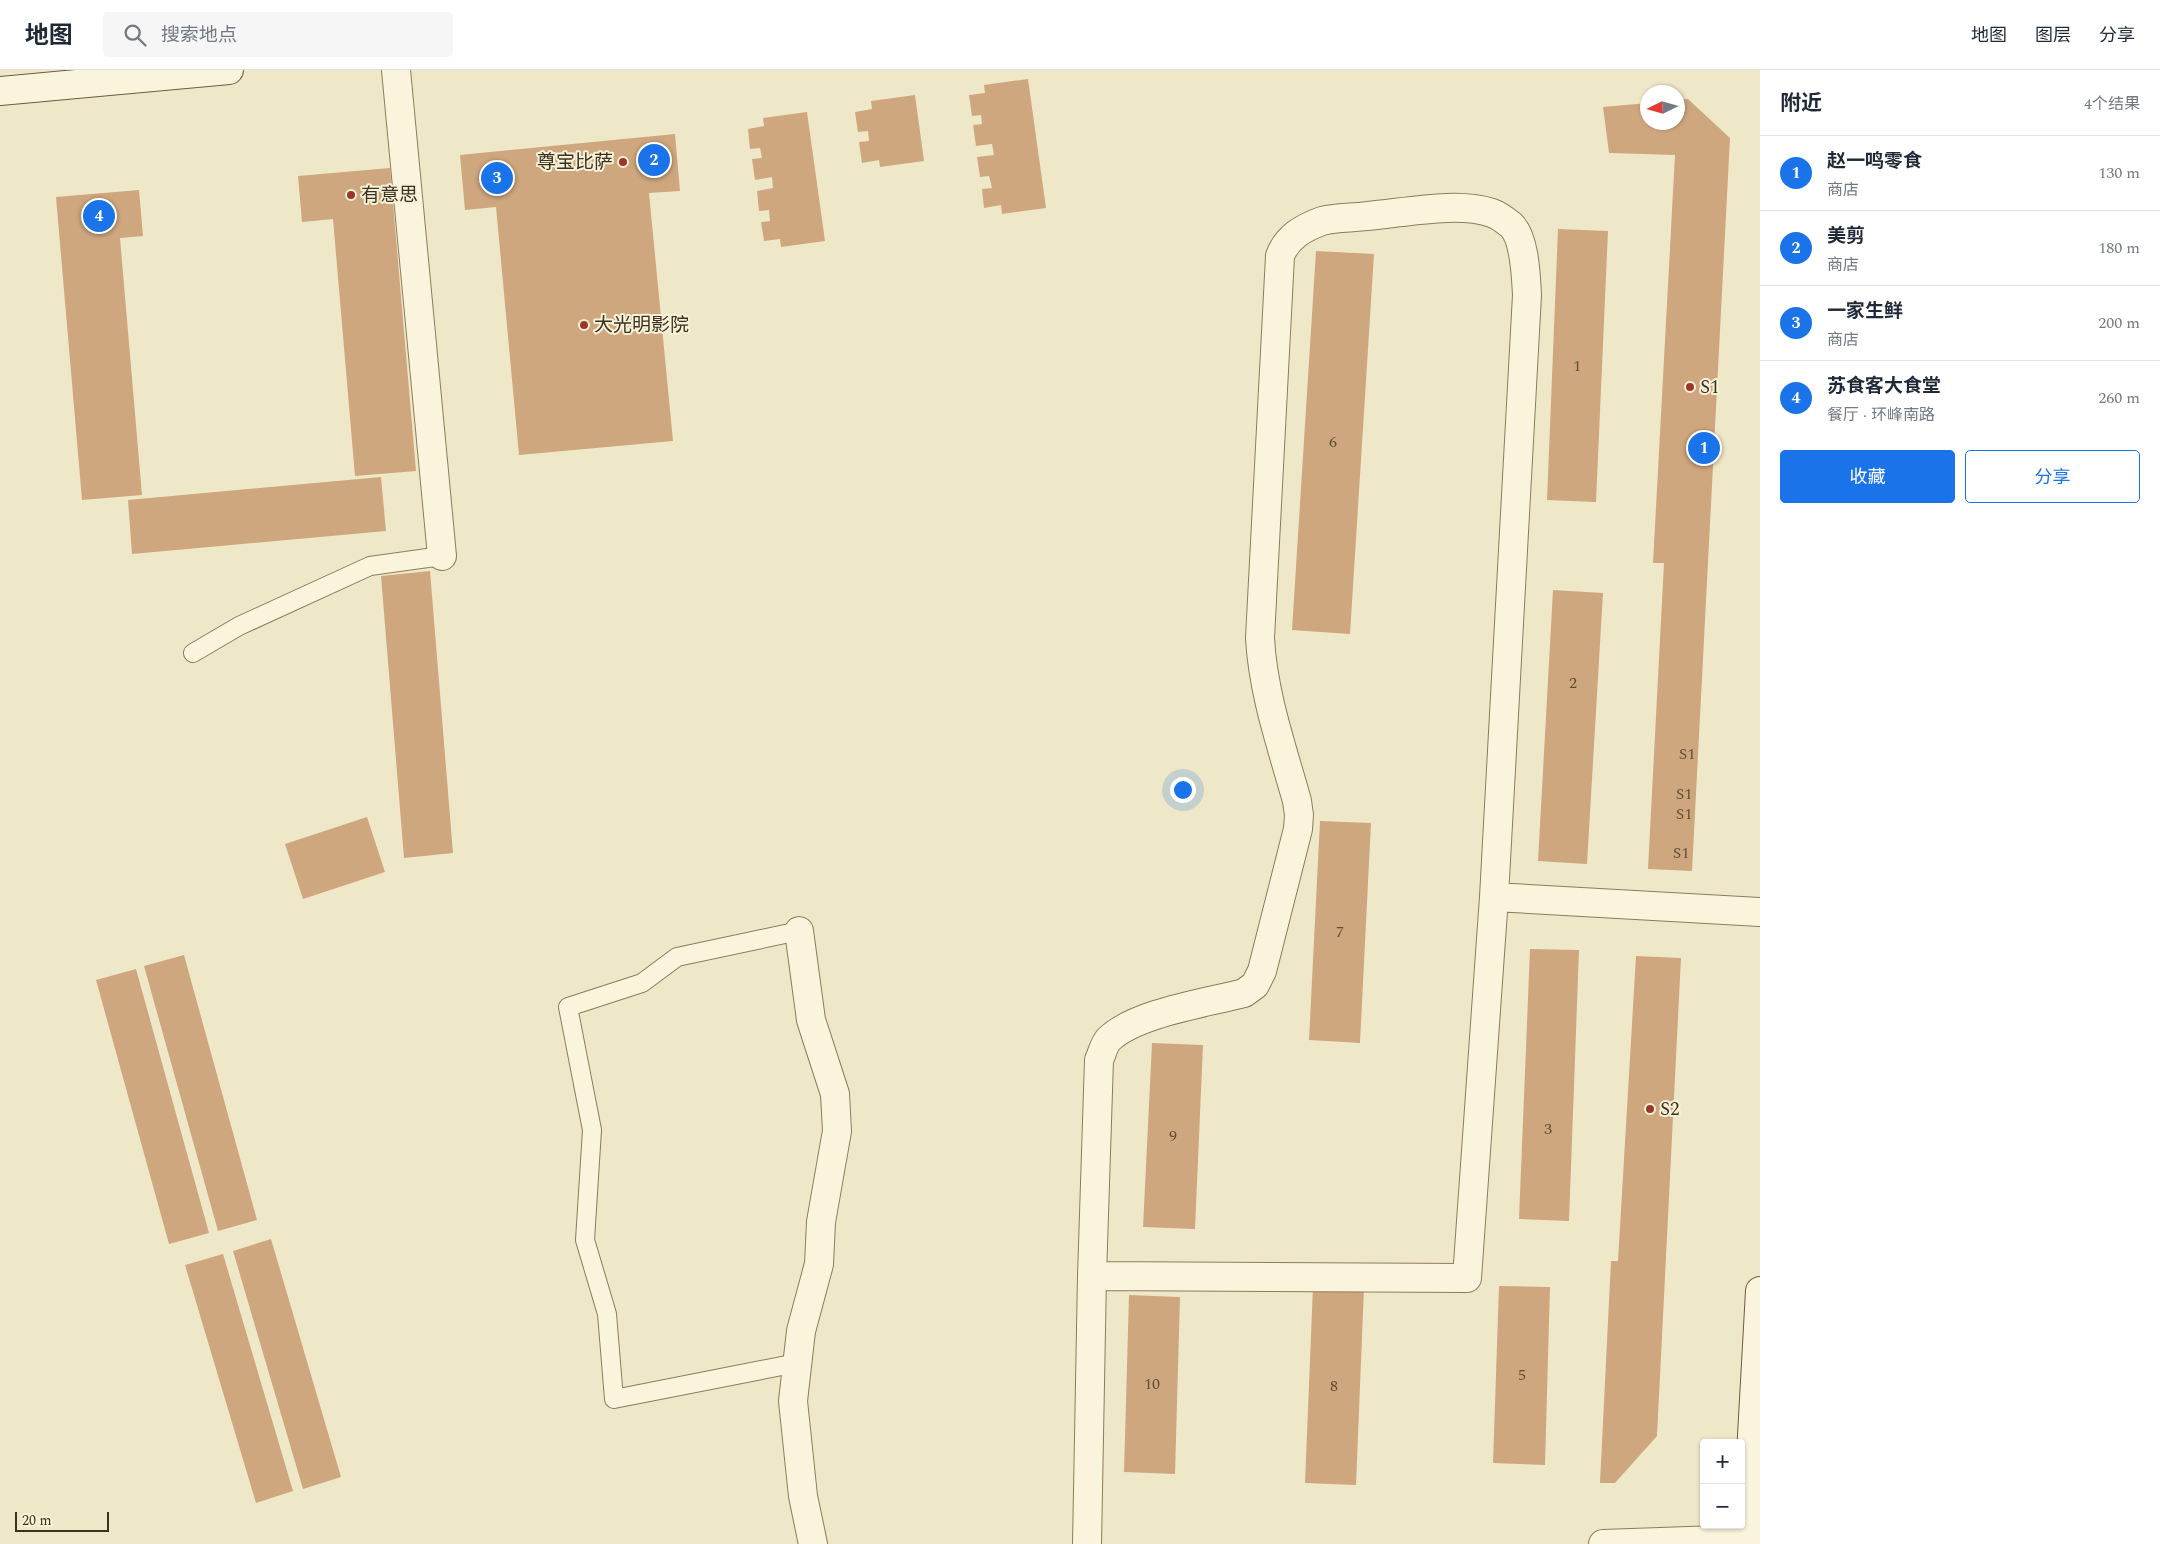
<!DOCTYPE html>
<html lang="zh">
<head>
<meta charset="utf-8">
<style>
  body { margin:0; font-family:Spectral,"Noto Sans SC",serif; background:#f6f6f7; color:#1f2937 }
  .controls { position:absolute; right:15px; bottom:15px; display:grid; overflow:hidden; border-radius:5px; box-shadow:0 1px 4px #0004 }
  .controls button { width:45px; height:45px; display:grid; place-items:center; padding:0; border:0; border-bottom:1px solid #e0e1e3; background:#fff; color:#1f2937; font:25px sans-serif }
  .compass { position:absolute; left:1640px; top:15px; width:45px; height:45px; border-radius:50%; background:#fff; box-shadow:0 1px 4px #0004; rotate:265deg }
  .scale { position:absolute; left:15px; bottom:12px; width:94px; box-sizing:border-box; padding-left:5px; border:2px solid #3c3120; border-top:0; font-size:14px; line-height:18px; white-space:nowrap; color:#3c3120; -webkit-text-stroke:4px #f7f1d8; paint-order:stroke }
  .you { position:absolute; left:1182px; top:719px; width:18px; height:18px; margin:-12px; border:4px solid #fff; border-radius:50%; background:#1a73e8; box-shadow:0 0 0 8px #1a73e833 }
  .badge { display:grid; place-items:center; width:32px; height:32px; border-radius:50%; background:#1a73e8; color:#fff; font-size:16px; font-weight:700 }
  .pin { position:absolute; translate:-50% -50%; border:2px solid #fff; box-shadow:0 1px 5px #0006 }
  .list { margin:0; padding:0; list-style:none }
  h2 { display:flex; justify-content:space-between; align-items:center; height:65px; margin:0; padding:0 20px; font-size:21px }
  h2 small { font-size:16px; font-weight:400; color:#747a83 }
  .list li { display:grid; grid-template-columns:32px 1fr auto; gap:15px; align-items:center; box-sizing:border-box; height:75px; padding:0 20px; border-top:1px solid #e0e1e3 }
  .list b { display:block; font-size:19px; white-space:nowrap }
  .list p { margin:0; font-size:16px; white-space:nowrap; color:#747a83 }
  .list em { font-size:16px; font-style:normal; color:#747a83 }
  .actions { display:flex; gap:10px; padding:15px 20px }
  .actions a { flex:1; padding:11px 0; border:1px solid #1a73e8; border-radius:5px; text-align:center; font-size:18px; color:#1a73e8 }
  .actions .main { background:#1a73e8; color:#fff }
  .icon { flex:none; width:28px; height:28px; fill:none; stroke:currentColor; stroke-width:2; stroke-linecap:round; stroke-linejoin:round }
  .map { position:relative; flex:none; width:1760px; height:1474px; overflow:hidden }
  header { display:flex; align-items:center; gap:30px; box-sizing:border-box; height:70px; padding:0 25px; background:#fff; border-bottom:1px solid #e0e1e3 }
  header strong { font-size:24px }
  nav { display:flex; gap:28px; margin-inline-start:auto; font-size:18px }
  .search { width:350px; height:45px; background:#f6f6f7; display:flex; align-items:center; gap:12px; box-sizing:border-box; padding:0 18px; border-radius:5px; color:#747a83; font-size:19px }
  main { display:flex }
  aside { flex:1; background:#fff }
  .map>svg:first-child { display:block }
</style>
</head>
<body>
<header>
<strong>地图</strong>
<div class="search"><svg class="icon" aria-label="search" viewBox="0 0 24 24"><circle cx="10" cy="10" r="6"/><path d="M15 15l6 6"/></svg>搜索地点</div>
<nav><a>地图</a><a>图层</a><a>分享</a></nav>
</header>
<main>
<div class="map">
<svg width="1760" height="1474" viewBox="0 0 1760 1474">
  <rect width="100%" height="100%" fill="#efe8c8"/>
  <path fill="#cea77e" d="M1028,9l18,129 -44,6 -1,-9 -17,3 -2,-19 10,-1 -3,-12 -9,1 -3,-20 17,-2 -2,-11 -16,2 -3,-21 9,-1 -1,-9 -9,1 -3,-21 16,-2 -1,-8z
    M915,25l9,66 -44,6 -1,-7 -17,3 -3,-21 10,-1 -1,-10 -10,1 -3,-20 17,-3 -1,-8z
    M1688,29l42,39 -38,733 -44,-2 16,-306h-11l22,-408 -66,-2 -6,-46 45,-4v19h30v-22z
    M807,42l18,129 -44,6 -1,-8 -16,2 -3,-19 9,-1 -1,-11 -10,1 -2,-20 16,-3 -1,-11 -17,3 -3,-21 10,-1 -2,-10 -10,1 -2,-20 16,-3 -1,-8z
    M675,64l5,57 -31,2 24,248 -154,14 -23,-248 -31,3 -5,-55z
    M390,98l26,303 -61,5 -22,-257 -31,3 -4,-46z
    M139,120l4,46 -23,2 22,257 -60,5 -26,-303z
    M1558,159l50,2 -12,271 -49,-2z
    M1316,181l58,3 -24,380 -58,-4z
    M381,407l5,54 -254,23 -4,-54z
    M430,501l23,282 -49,5 -23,-282z
    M1553,520l50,3 -16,271 -49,-3z
    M367,747l18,55 -82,27 -18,-55z
    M1320,751l51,2 -11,220 -51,-3z
    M1530,879l49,1 -10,271 -50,-2z
    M184,885l73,265 -39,11 -74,-265z
    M1636,886l45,2 -24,478 -42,47h-15l11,-222h7z
    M136,899l73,264 -40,11 -73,-264z
    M1152,973l51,2 -8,184 -52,-2z
    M271,1169l70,238 -38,12 -70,-238z
    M223,1184l70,237 -37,12 -71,-238z
    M1313,1216l51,2 -8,197 -51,-2z
    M1499,1216l51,1 -5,178 -52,-2z
    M1129,1225l51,2 -5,177 -51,-2z"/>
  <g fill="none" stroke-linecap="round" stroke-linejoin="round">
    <g stroke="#8c7b5c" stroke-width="20">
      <path id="service" d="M193,583l46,-27 131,-60 72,-10
        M797,1293l-183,36 -7,-85 -22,-74 7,-110 -24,-123 74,-24 35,-26 122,-26"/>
    </g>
    <g stroke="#8c7b5c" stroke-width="30">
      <path id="minor" d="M396,0l46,486
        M1494,827l266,15
        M799,861l12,89 24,74 2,37 -16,91 -2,42 -18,67 -8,70 10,95 10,48
        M1087,1474l5,-268 7,-216c3,-6 5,-16 10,-21 27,-26 97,-36 135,-46l11,-8 7,-14 36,-142 1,-14 -2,-14c-15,-54 -34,-107 -37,-163l20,-382c7,-19 23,-28 42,-35 13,-4 31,-3 45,-5 37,-3 90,-15 125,-3 6,2 14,8 19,12 14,13 15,52 16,70l-33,602 -27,381 -375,-2"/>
    </g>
    <g stroke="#8c7b5c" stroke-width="30">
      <path id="tertiary" d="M1603,1474l143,-5"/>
    </g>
    <g stroke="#6e5b3f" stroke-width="30">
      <path id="secondary" d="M0,21l229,-21
        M1746,1474l14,-253"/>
    </g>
    <use href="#service" stroke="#faf4dc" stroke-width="18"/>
    <use href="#minor" stroke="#faf4dc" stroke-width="28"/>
    <use href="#tertiary" stroke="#faf4dc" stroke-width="28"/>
    <use href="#secondary" stroke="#faf4dc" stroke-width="28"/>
  </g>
  <g fill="#9c362b" stroke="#f7f1d8" stroke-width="2">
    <circle cx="623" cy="92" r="5"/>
    <circle cx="351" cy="125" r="5"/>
    <circle cx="584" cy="255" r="5"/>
    <circle cx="1690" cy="317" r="5"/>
    <circle cx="1650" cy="1039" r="5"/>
  </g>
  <g text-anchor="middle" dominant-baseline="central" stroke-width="4" stroke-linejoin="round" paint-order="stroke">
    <g font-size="16" fill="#604e38">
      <text x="1577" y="296">1</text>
      <text x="1333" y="372">6</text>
      <text x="1573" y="613">2</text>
      <text x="1687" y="684">S1</text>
      <text x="1684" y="724">S1</text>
      <text x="1684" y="744">S1</text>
      <text x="1681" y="783">S1</text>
      <text x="1340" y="862">7</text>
      <text x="1548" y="1059">3</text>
      <text x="1173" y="1066">9</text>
      <text x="1522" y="1305">5</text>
      <text x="1152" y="1314">10</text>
      <text x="1334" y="1316">8</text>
    </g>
    <g font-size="19" fill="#3c3120" stroke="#f7f1d8" text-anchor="start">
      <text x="613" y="92" text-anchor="end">尊宝比萨</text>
      <text x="361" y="125">有意思</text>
      <text x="594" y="255">大光明影院</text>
      <text x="1700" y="317">S1</text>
      <text x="1660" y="1039">S2</text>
    </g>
  </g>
</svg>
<div class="controls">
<button>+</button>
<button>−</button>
</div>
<svg class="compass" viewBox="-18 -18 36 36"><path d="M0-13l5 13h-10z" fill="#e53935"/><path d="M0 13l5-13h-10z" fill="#747a83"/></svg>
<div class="scale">20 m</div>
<div class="you"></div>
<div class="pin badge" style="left:1704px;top:378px">1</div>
<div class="pin badge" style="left:654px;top:90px">2</div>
<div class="pin badge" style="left:497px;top:108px">3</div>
<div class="pin badge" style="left:99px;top:146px">4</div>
</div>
<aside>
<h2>附近<small>4个结果</small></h2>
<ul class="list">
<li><span class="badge">1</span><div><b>赵一鸣零食</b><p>商店</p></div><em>130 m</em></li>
<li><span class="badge">2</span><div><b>美剪</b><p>商店</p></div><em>180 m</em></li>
<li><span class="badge">3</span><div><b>一家生鲜</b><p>商店</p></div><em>200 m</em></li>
<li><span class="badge">4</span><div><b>苏食客大食堂</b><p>餐厅 · 环峰南路</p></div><em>260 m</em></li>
</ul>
<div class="actions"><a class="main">收藏</a><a>分享</a></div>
</aside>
</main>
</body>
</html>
